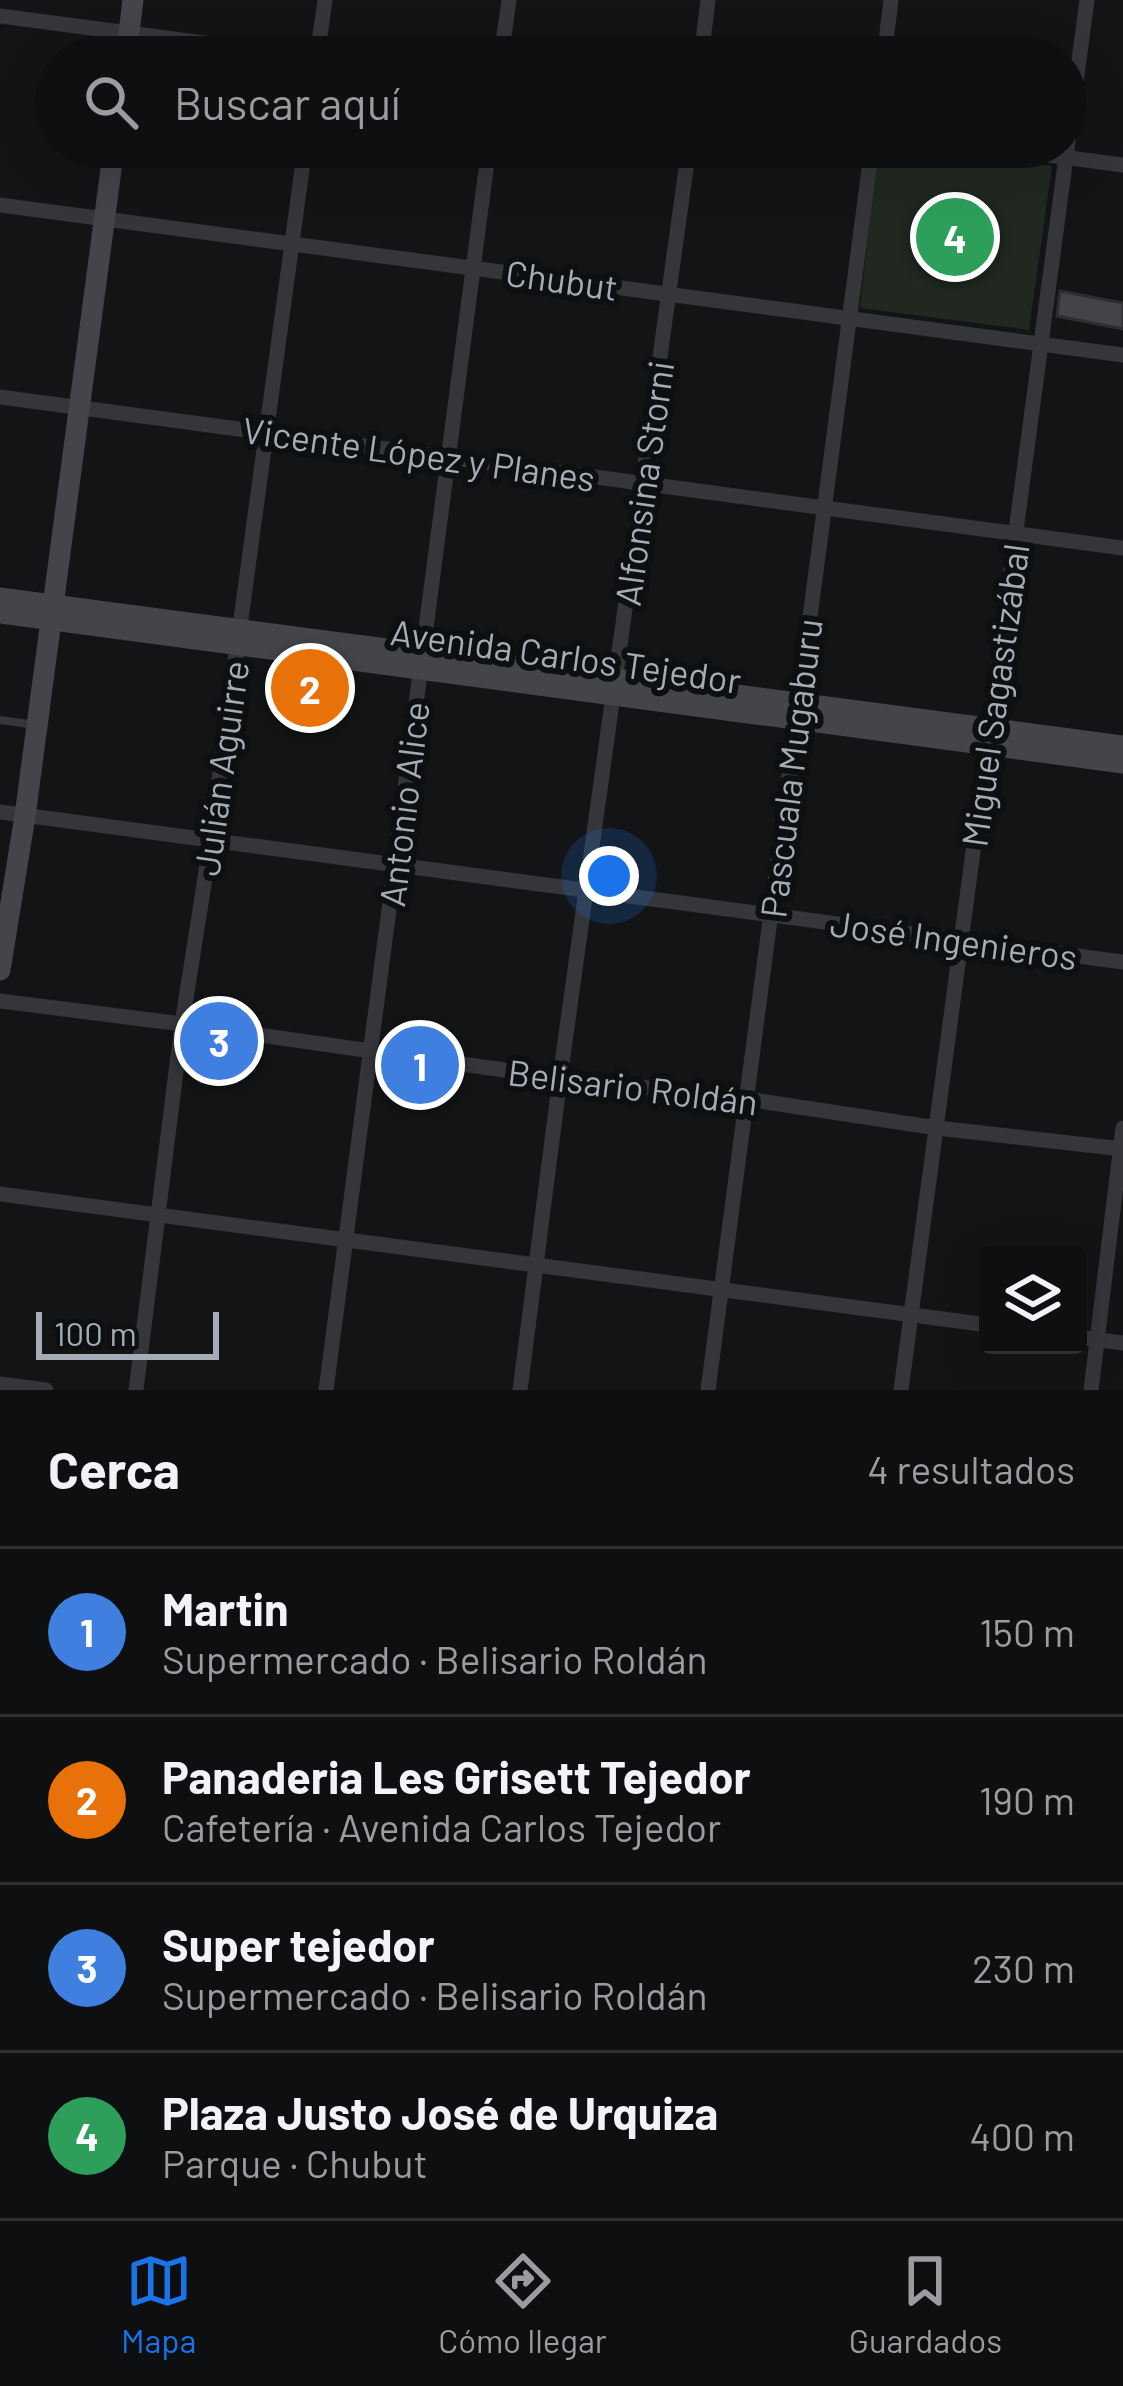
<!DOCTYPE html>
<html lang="es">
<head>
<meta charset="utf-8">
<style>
  body { margin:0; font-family:Barlow,sans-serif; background:#171819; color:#f1f3f6 }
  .controls { position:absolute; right:36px; bottom:36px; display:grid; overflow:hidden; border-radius:12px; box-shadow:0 12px 48px #0002 }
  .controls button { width:108px; height:108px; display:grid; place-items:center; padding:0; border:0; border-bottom:3px solid #2e2f30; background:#0e0f10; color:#f1f3f6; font:60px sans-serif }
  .scale { position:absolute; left:36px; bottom:30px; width:183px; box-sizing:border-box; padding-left:12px; border:6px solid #a5acb6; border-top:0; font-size:33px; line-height:42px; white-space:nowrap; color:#a5acb6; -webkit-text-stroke:9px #0e0f10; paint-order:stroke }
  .you { position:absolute; left:609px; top:876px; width:42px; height:42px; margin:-30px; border:9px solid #fff; border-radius:50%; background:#1a73e8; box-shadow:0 0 0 18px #1a73e833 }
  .badge { display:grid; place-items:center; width:78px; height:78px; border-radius:50%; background:#1a73e8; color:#fff; font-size:39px; font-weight:700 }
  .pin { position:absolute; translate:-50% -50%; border:6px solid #fff; box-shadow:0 3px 12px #0006 }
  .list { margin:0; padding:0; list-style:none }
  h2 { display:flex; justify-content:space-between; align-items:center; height:156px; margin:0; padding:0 48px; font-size:51px }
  h2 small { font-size:39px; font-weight:400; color:#9b9c9f }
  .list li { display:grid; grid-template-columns:78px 1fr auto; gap:36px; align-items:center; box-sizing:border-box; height:168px; padding:0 48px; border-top:3px solid #2e2f30 }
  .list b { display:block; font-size:45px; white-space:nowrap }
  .list p { margin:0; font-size:39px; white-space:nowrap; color:#9b9c9f }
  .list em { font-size:39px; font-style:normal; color:#9b9c9f }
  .icon { flex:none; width:66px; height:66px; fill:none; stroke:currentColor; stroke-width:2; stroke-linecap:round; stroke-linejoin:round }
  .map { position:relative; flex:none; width:1123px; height:1390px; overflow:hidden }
  .search { position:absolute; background:#0e0f10; box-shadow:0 12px 48px #0002; left:36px; right:36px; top:36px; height:132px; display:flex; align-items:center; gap:30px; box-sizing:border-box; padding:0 42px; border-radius:66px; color:#9b9c9f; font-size:45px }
  .sheet { height:828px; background:#0e0f10 }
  nav { display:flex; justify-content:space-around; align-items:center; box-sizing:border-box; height:168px; border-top:3px solid #2e2f30; background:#0e0f10; font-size:33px; color:#9b9c9f }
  nav a { display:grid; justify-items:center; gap:6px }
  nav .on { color:#1a73e8 }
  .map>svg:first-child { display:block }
</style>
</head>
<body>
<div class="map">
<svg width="1123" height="1390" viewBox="0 0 1123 1390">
  <rect width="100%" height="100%" fill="#131415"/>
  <path fill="#202820" d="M878,147h21l153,19 -23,164 -169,-22z"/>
  <path fill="#424448" stroke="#2d2e31" stroke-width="3" d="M1060,291l63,12v26l-66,-13z"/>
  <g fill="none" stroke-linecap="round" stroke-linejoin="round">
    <path stroke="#34363a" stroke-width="8" d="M0,720l36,5"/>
    <path stroke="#34363a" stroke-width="15" d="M0,16l310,41
      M317,57l8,-57
      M501,57l8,-57
      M701,57l7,-57
      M884,57l7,-57
      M988,147l135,18
      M0,205l1123,150
      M0,397l1123,151
      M0,812l1123,150
      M0,1001l182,23 378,54 187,21 190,29 186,21
      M0,1194l988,131
      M1078,1337l45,6
      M0,1384l46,6
      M136,1390l46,-366 29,-184 94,-693
      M326,1390l163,-1243
      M520,1390l40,-312 129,-931
      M708,1390l164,-1243
      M901,1390l186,-1390
      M1091,1390l32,-262"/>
    <path stroke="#43454a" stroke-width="21" d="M126,57l7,-57
      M0,598l1123,148
      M0,613l1123,150
      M0,970l25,-154 89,-669"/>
  </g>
  <g text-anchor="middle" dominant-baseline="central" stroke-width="12" stroke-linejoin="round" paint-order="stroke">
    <g font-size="36" fill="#a5acb6" stroke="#0e0f10">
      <text transform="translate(562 279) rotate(8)">Chubut</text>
      <text transform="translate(419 453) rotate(8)">Vicente López y Planes</text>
      <text transform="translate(643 483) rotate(-82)">Alfonsina Storni</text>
      <text transform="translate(566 655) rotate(8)">Avenida Carlos Tejedor</text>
      <text transform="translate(994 695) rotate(-82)">Miguel Sagastizábal</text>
      <text transform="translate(220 768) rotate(-82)">Julián Aguirre</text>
      <text transform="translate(790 768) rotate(-83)">Pascuala Mugaburu</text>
      <text transform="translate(403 804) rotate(-83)">Antonio Alice</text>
      <text transform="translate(954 939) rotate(8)">José Ingenieros</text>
      <text transform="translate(633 1086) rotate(7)">Belisario Roldán</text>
    </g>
  </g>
</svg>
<div class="controls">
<button><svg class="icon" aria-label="layers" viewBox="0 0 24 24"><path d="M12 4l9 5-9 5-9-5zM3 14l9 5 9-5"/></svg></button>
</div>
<div class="scale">100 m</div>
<div class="you"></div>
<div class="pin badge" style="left:420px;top:1065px;background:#3f7fe0">1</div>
<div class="pin badge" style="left:310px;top:688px;background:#e8710a">2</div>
<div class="pin badge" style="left:219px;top:1041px;background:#3f7fe0">3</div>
<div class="pin badge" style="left:955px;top:237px;background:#2e9e5b">4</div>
<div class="search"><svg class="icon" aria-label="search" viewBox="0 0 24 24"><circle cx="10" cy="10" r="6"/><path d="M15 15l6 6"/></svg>Buscar aquí</div>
</div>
<section class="sheet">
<h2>Cerca<small>4 resultados</small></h2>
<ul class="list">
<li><span class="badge" style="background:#3f7fe0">1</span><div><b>Martin</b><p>Supermercado · Belisario Roldán</p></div><em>150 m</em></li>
<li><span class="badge" style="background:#e8710a">2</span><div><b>Panaderia Les Grisett Tejedor</b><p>Cafetería · Avenida Carlos Tejedor</p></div><em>190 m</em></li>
<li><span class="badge" style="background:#3f7fe0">3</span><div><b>Super tejedor</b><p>Supermercado · Belisario Roldán</p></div><em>230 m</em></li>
<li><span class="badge" style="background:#2e9e5b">4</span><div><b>Plaza Justo José de Urquiza</b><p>Parque · Chubut</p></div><em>400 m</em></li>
</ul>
</section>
<nav>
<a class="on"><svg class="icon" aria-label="map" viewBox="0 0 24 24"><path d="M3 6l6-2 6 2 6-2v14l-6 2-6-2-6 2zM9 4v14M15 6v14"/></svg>Mapa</a>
<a><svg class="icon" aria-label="directions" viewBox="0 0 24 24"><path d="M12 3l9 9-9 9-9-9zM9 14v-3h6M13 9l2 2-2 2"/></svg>Cómo llegar</a>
<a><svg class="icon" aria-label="saved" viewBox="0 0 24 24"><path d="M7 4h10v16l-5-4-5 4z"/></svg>Guardados</a>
</nav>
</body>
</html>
